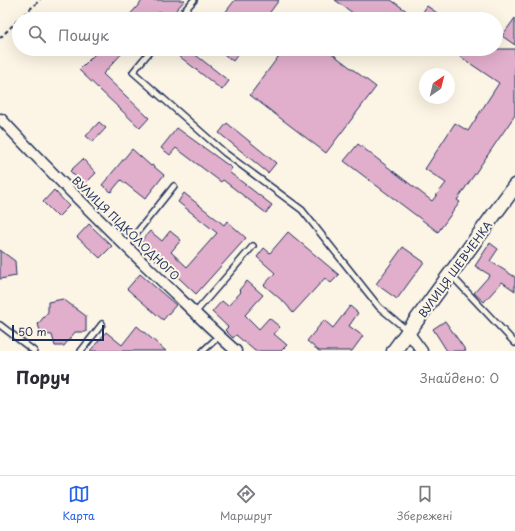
<!DOCTYPE html>
<html lang="uk">
<head>
<meta charset="utf-8">
<style>
  body { margin:0; font-family:"Playpen Sans",sans-serif; background:#f2f2f3; color:#2b2b33 }
  .compass { position:absolute; left:419px; top:68px; width:36px; height:36px; border-radius:50%; background:#fff; box-shadow:0 4px 16px #0002; rotate:35deg }
  .scale { position:absolute; left:12px; bottom:10px; width:92px; box-sizing:border-box; padding-left:4px; border:2px solid #1b2f5e; border-top:0; font-size:11px; line-height:14px; white-space:nowrap; color:#1b2f5e; -webkit-text-stroke:3px #fcf5e5; paint-order:stroke }
  .list { margin:0; padding:0; list-style:none }
  h2 { display:flex; justify-content:space-between; align-items:center; height:52px; margin:0; padding:0 16px; font-size:17px }
  h2 small { font-size:13px; font-weight:400; color:#7c7c81 }
  .icon { flex:none; width:22px; height:22px; fill:none; stroke:currentColor; stroke-width:2; stroke-linecap:round; stroke-linejoin:round }
  .map { position:relative; flex:none; width:515px; height:351px; overflow:hidden }
  .search { position:absolute; background:#fff; box-shadow:0 4px 16px #0002; left:12px; right:12px; top:12px; height:44px; display:flex; align-items:center; gap:10px; box-sizing:border-box; padding:0 14px; border-radius:22px; color:#7c7c81; font-size:15px }
  .sheet { height:124px; background:#fff }
  nav { display:flex; justify-content:space-around; align-items:center; box-sizing:border-box; height:56px; border-top:1px solid #e1e1e2; background:#fff; font-size:11px; color:#7c7c81 }
  nav a { display:grid; justify-items:center; gap:2px }
  nav .on { color:#2563eb }
  .map>svg:first-child { display:block }
</style>
</head>
<body>
<div class="map">
<svg width="515" height="351" viewBox="0 0 515 351">
  <rect width="100%" height="100%" fill="#fcf5e5"/>
  <filter id="ink" filterUnits="userSpaceOnUse"><feTurbulence type="fractalNoise" baseFrequency=".025" numOctaves="2"/><feDisplacementMap in="SourceGraphic" scale="8" xChannelSelector="R" yChannelSelector="G"/><feConvolveMatrix kernelMatrix="1 2 1 2 8 2 1 2 1" color-interpolation-filters="sRGB"/></filter>
  <g filter="url(#ink)">
    <path fill="#e1aecb" stroke="#1b2f5e" d="M143,0h42l-17,19 -8,-8 -8,8h-26z
      M235,0h44l-14,19h-45z
      M335,0h56l27,19h-57z
      M427,6l19,13h-28z
      M515,18v27l-13,-9z
      M100,49h26l-23,25 46,44 -9,10 -61,-58z
      M185,49h3l41,32 -7,9 -43,-34z
      M217,49h25l-9,12z
      M284,49h42l50,38 -50,66 -76,-58z
      M449,49h66v66l-58,85 3,2 -22,30 -94,-71 14,-17 74,57 14,-18 -21,-14 30,-46 13,8 31,-48z
      M99,122l7,6 -13,14 -7,-6z
      M227,123l49,40 -8,10 -49,-40z
      M177,128l55,40 -3,4 43,33 -6,8 -43,-33 -2,2 -45,-34 -6,7 -9,-7z
      M132,149l19,17 1,-1 12,10 -19,24 -24,-19 -10,12 -9,-7z
      M83,159l13,14 -12,12 -14,-14z
      M54,190l15,16 -11,11 -15,-15z
      M184,193l40,32 3,-4 19,17 -50,56 -29,-27 -2,2 -10,-9 4,-4 -18,-15 9,-10 12,10 8,-10 11,9 -10,12 16,15 30,-34 -39,-31z
      M89,224l23,22 -12,12 -23,-21z
      M288,232l51,43 -8,8 -6,-5 -32,35 -7,-9 -22,-19 11,-12 -18,-16 7,-9 6,5z
      M490,243l8,6 -8,12 25,16v14l-13,-9 -18,20 -10,-9 16,-18 -15,-9z
      M403,247l21,15 -27,37 -21,-15z
      M0,250l15,11 1,15 -16,3z
      M140,274l36,31 -13,15 -36,-31z
      M247,281l16,14 -18,20 14,14 10,-11 11,9 -6,7 13,11 -6,6h-26l-19,-16 -3,3 -8,-8 3,-3 -16,-15 10,-11 6,5 13,-14 -2,-2z
      M63,299l23,17v16h-11l-11,14h-9l-3,-11 -11,-1 -3,-10 10,-12v-10z
      M350,306l8,7 -9,13 14,10 -11,15h-33l-12,-10 17,-21 9,8z
      M445,321l12,17 9,13h-19l-14,-22z
      M137,326l29,25h-76l16,-19 16,13z"/>
    <g fill="none" stroke-linecap="round" stroke-linejoin="round">
      <g stroke="#1b2f5e" stroke-width="8">
        <path id="lane" d="M177,19l17,-19
          M152,49l-19,23 92,81 77,57 77,97 29,24
          M126,246l48,-60
          M451,275l64,68
          M195,313l58,-67
          M0,325l34,26
          M81,351l21,-27
          M203,351l16,-15"/>
      </g>
      <g stroke="#1b2f5e" stroke-width="13">
        <path id="street" d="M1,119c46,50 94,97 142,144 31,29 61,60 93,88
          M408,332l14,19"/>
      </g>
      <g stroke="#1b2f5e" stroke-width="17">
        <path id="secondary" d="M394,351l121,-165"/>
      </g>
      <path stroke="#1b2f5e" stroke-width="2" stroke-dasharray="4 3" stroke-linecap="butt" d="M19,19l21,-19
        M0,38l19,-19"/>
      <use href="#lane" stroke="#fcf5e5" stroke-width="5"/>
      <use href="#street" stroke="#fcf5e5" stroke-width="10"/>
      <use href="#secondary" stroke="#fcf5e5" stroke-width="14"/>
    </g>
  </g>
  <g text-anchor="middle" dominant-baseline="central" stroke-width="4" stroke-linejoin="round" paint-order="stroke">
    <g font-size="11" fill="#1b2f5e" stroke="#fcf5e5">
      <text transform="translate(126 228) rotate(44)">ВУЛИЦЯ ПІДКОЛОДНОГО</text>
      <text transform="translate(455 269) rotate(-54)">ВУЛИЦЯ ШЕВЧЕНКА</text>
    </g>
  </g>
</svg>
<svg class="compass" viewBox="-18 -18 36 36"><path d="M0-13l5 13h-10z" fill="#e53935"/><path d="M0 13l5-13h-10z" fill="#7c7c81"/></svg>
<div class="scale">50 m</div>
<div class="search"><svg class="icon" aria-label="search" viewBox="0 0 24 24"><circle cx="10" cy="10" r="6"/><path d="M15 15l6 6"/></svg>Пошук</div>
</div>
<section class="sheet">
<h2>Поруч<small>Знайдено: 0</small></h2>
<ul class="list">
</ul>
</section>
<nav>
<a class="on"><svg class="icon" aria-label="map" viewBox="0 0 24 24"><path d="M3 6l6-2 6 2 6-2v14l-6 2-6-2-6 2zM9 4v14M15 6v14"/></svg>Карта</a>
<a><svg class="icon" aria-label="directions" viewBox="0 0 24 24"><path d="M12 3l9 9-9 9-9-9zM9 14v-3h6M13 9l2 2-2 2"/></svg>Маршрут</a>
<a><svg class="icon" aria-label="saved" viewBox="0 0 24 24"><path d="M7 4h10v16l-5-4-5 4z"/></svg>Збережені</a>
</nav>
</body>
</html>
